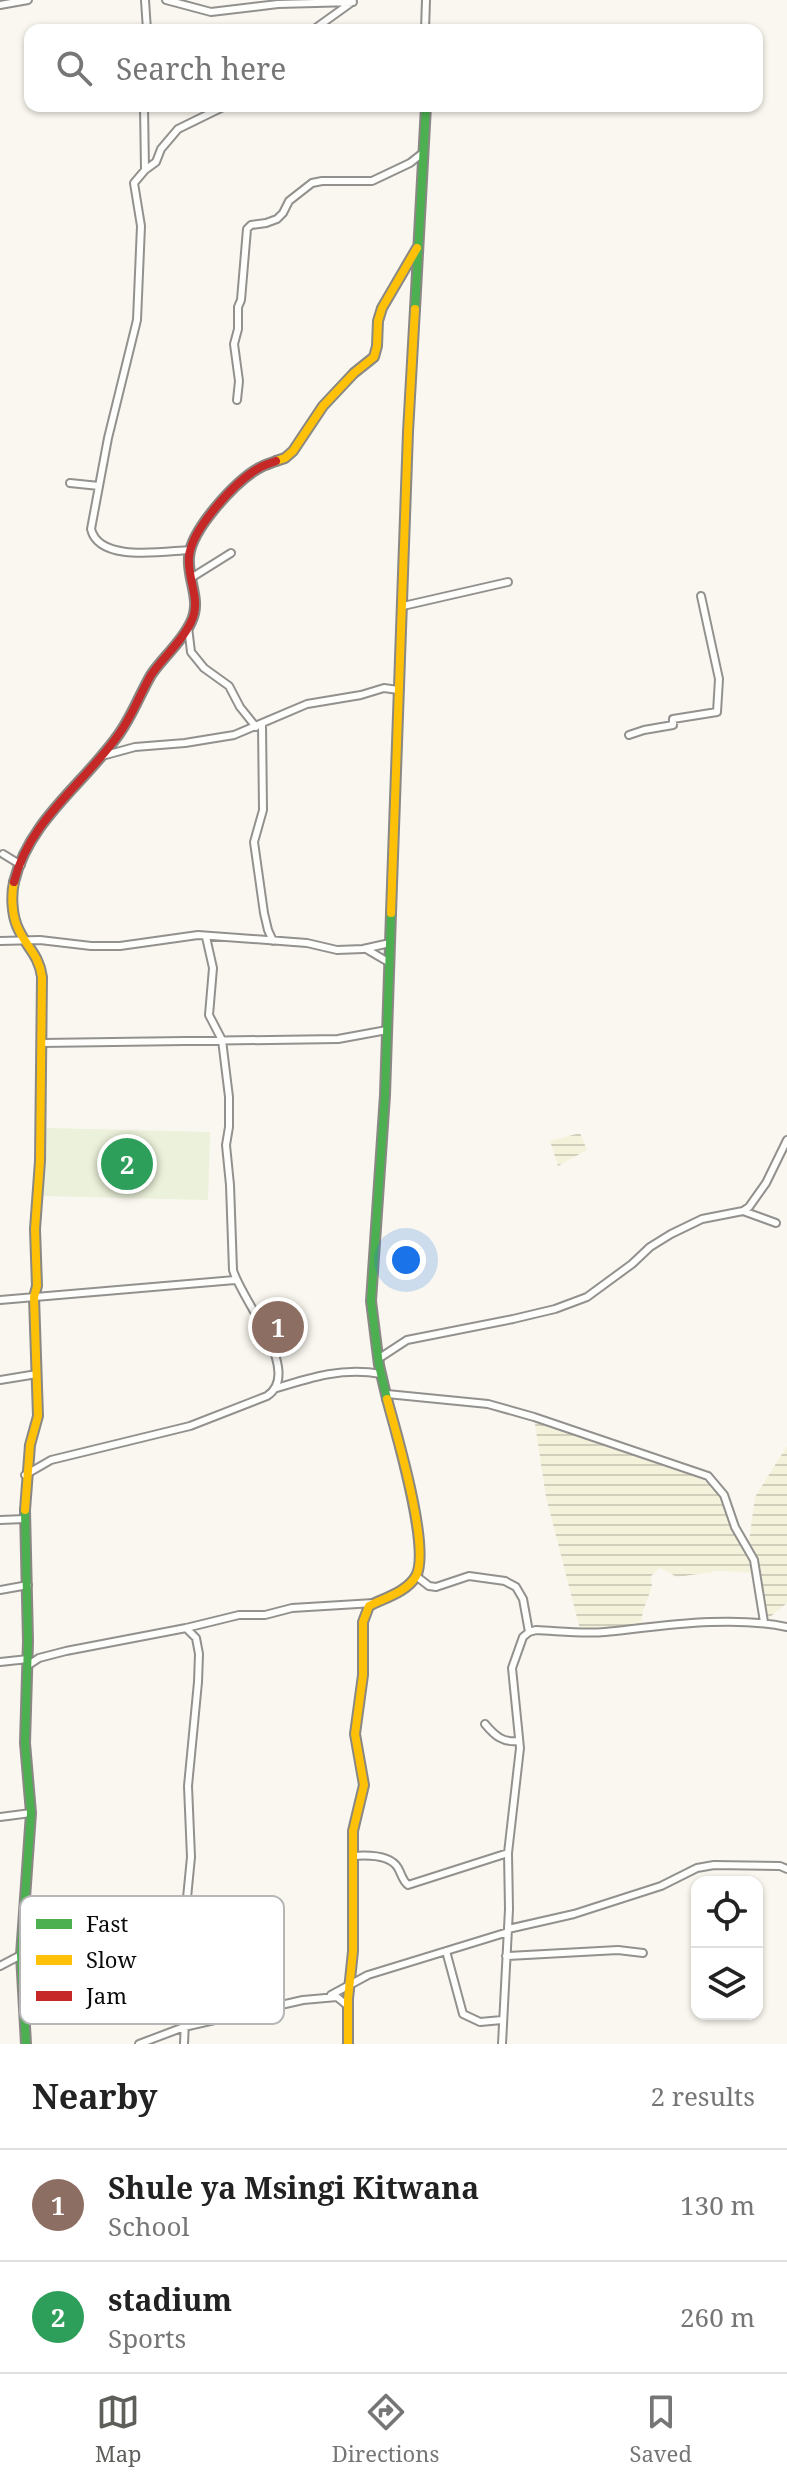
<!DOCTYPE html>
<html lang="en">
<head>
<meta charset="utf-8">
<style>
  body { margin:0; font-family:"Noto Serif",serif; background:#f2f2f2; color:#222 }
  .controls { position:absolute; right:24px; bottom:24px; display:grid; overflow:hidden; border-radius:16px; box-shadow:0 2px 6px #0004 }
  .controls button { width:72px; height:72px; display:grid; place-items:center; padding:0; border:0; border-bottom:2px solid #e0e0e0; background:#fff; color:#222; font:40px sans-serif }
  .you { position:absolute; left:406px; top:1260px; width:28px; height:28px; margin:-20px; border:6px solid #fff; border-radius:50%; background:#1a73e8; box-shadow:0 0 0 12px #1a73e833 }
  .badge { display:grid; place-items:center; width:52px; height:52px; border-radius:50%; background:#5e5e5b; color:#fff; font-size:26px; font-weight:700 }
  .pin { position:absolute; translate:-50% -50%; border:4px solid #fff; box-shadow:0 2px 8px #0006 }
  .list { margin:0; padding:0; list-style:none }
  h2 { display:flex; justify-content:space-between; align-items:center; height:104px; margin:0; padding:0 32px; font-size:34px }
  h2 small { font-size:26px; font-weight:400; color:#767676 }
  .list li { display:grid; grid-template-columns:52px 1fr auto; gap:24px; align-items:center; box-sizing:border-box; height:112px; padding:0 32px; border-top:2px solid #e0e0e0 }
  .list b { display:block; font-size:30px; white-space:nowrap }
  .list p { margin:0; font-size:26px; white-space:nowrap; color:#767676 }
  .list em { font-size:26px; font-style:normal; color:#767676 }
  .icon { flex:none; width:44px; height:44px; fill:none; stroke:currentColor; stroke-width:2; stroke-linecap:round; stroke-linejoin:round }
  .map { position:relative; flex:none; width:787px; height:2044px; overflow:hidden }
  .search { position:absolute; background:#fff; box-shadow:0 2px 6px #0004; left:24px; right:24px; top:24px; height:88px; display:flex; align-items:center; gap:20px; box-sizing:border-box; padding:0 28px; border-radius:16px; color:#767676; font-size:30px }
  .sheet { height:328px; background:#fff }
  nav { display:flex; justify-content:space-around; align-items:center; box-sizing:border-box; height:112px; border-top:2px solid #e0e0e0; background:#fff; font-size:22px; color:#767676 }
  nav a { display:grid; justify-items:center; gap:4px }
  nav .on { color:#5e5e5b }
  .map>svg:first-child { display:block }
</style>
</head>
<body>
<div class="map">
<svg width="787" height="2044" viewBox="0 0 787 2044">
  <defs>
    <pattern id="farmland-rules" width="6" height="5" patternUnits="userSpaceOnUse" patternTransform="scale(2)"><rect width="6" height="5" fill="#f5f2dc"/><path d="M0 2.5h6" fill="none" stroke="#d1cebb"/></pattern>
  </defs>
  <rect width="100%" height="100%" fill="#f9f7ef"/>
  <path fill="url(#farmland-rules)" d="M580,1133l7,17 -29,16 -8,-25z
    M534,1417l114,39 72,32 28,61 7,-52 32,-51v157l-23,19 -7,-49 -38,-2 -42,6 -17,-9 -9,8 1,10 -9,25 -3,17 -59,5 -35,-136z"/>
  <path fill="#ebf1da" d="M45,1128l165,4 -2,68 -164,-4z"/>
  <g fill="none" stroke-linecap="round" stroke-linejoin="round">
    <g stroke="#92918e" stroke-width="10">
      <path id="street" d="M145,0l2,30
        M166,0l45,12 67,-8 75,-2
        M0,5l28,-5
        M313,30l39,-28
        M425,30l1,-30
        M144,106l1,64
        M237,400l2,-19 -5,-37 4,-15v-22l3,-7 6,-71 4,-4 15,-2 11,-4 6,-6 6,-12 23,-18 10,-2h50l38,-18 14,-11
        M70,483l29,3
        M190,550c-26,1 -91,13 -99,-21l17,-91 29,-118 4,-94 -7,-43 11,-13 11,-8 5,-13 17,-20 47,-23
        M191,578l40,-25
        M403,606l105,-24
        M188,627l3,25 13,16 25,18 11,21 16,20
        M262,725l1,85 -9,32 10,71 4,17 5,11
        M629,735l15,-5 29,-5v-6l44,-7 2,-33 -18,-83
        M102,756l33,-9 50,-4 49,-8 73,-31 54,-9 23,-7 14,2
        M3,854l18,11
        M0,941l40,-1 51,6h29l78,-11 109,8 30,7 26,-1 27,-6
        M366,949l24,14
        M42,1043l296,-4 49,-9
        M743,1211l33,12
        M0,1300l235,-20
        M378,1359l29,-19 106,-21 42,-10 32,-12 45,-33 18,-17 21,-13 31,-15 41,-8 6,-4 17,-24 21,-43
        M0,1380l37,-6
        M277,1388c35,-11 67,-21 104,-14
        M387,1394l101,10 46,13 174,59 16,19 11,32 19,33 10,62
        M25,1475l26,-15 139,-34 77,-30c37,-24 -26,-96 -34,-126l-3,-85 -4,-40 3,-18v-30l-7,-57 -13,-25 4,-47 -7,-31
        M0,1520l25,-1
        M416,1576l13,10 7,1 33,-11 36,5 11,6 7,12 6,33
        M0,1590l28,-5
        M0,1662l28,-3
        M27,1666l12,-8 27,-7 120,-23 53,-13h26l27,-7 82,-5
        M485,1724c10,12 18,19 34,17
        M0,1817l31,-4
        M353,1856c13,-1 37,-2 45,12 4,7 4,12 10,17l100,-32
        M508,1929l66,-15 87,-28 36,-18 17,-3 66,1 7,3
        M446,1951l17,63 17,8 22,-2
        M506,1956l112,-6 25,3
        M0,1966l21,-11
        M331,1995l37,-20 140,-43
        M139,2044l45,-17 119,-27 34,-3 12,10
        M184,2044l4,-93 -1,-53 4,-41 -3,-71 10,-104 1,-28 -3,-16 -10,-10
        M502,2044l7,-135 -1,-56 12,-105 -8,-80 11,-31 6,-5 7,-2c23,1 46,4 69,2 57,-6 126,-17 182,-5"/>
    </g>
    <g stroke="#898884" stroke-width="12">
      <path id="fast" d="M415,309l11,-203
        M387,1399l-8,-34 -8,-64 14,-206 6,-182
        M25,1510l3,131 -3,102 6,70 -10,142 5,89"/>
    </g>
    <g stroke="#898884" stroke-width="12">
      <path id="slow" d="M276,461l9,-3 8,-7 30,-45 31,-33 20,-16 3,-11 1,-25 4,-13 35,-60
        M14,882c-3,13 -2,32 3,44 8,20 22,28 25,51l-2,184 -5,68 2,57 -3,11 4,119 -8,29 -5,65
        M391,913l17,-481 7,-123
        M348,2044v-45l5,-48v-120l11,-46 -9,-51 8,-59v-53l6,-16c15,-8 38,-14 47,-30 15,-27 -20,-144 -29,-177"/>
    </g>
    <g stroke="#898884" stroke-width="12">
      <path id="jam" d="M14,882c15,-62 70,-98 105,-148 13,-18 21,-40 32,-59 12,-18 31,-33 40,-53 11,-22 -4,-42 -2,-65 2,-28 47,-76 70,-89 5,-3 12,-5 17,-7"/>
    </g>
    <use href="#street" stroke="#fefefd" stroke-width="6"/>
    <use href="#fast" stroke="#4caf50" stroke-width="8"/>
    <use href="#slow" stroke="#ffc107" stroke-width="8"/>
    <use href="#jam" stroke="#c62828" stroke-width="8"/>
  </g>
  <rect x="20" y="1896" width="264" height="128" rx="12" fill="#fff" stroke="#b6b6b6" stroke-width="2"/>
  <rect x="36" y="1919" width="36" height="10" fill="#4caf50"/>
  <rect x="36" y="1955" width="36" height="10" fill="#ffc107"/>
  <rect x="36" y="1991" width="36" height="10" fill="#c62828"/>
  <g font-size="22" fill="#0b0b0b">
    <text x="86" y="1932">Fast</text>
    <text x="86" y="1968">Slow</text>
    <text x="86" y="2004">Jam</text>
  </g>
</svg>
<div class="controls">
<button><svg class="icon" aria-label="locate" viewBox="0 0 24 24"><circle cx="12" cy="12" r="6"/><path d="M12 2v4M12 18v4M2 12h4M18 12h4"/></svg></button>
<button><svg class="icon" aria-label="layers" viewBox="0 0 24 24"><path d="M12 4l9 5-9 5-9-5zM3 14l9 5 9-5"/></svg></button>
</div>
<div class="you"></div>
<div class="pin badge" style="left:278px;top:1327px;background:#8d6e63">1</div>
<div class="pin badge" style="left:127px;top:1164px;background:#2e9e5b">2</div>
<div class="search"><svg class="icon" aria-label="search" viewBox="0 0 24 24"><circle cx="10" cy="10" r="6"/><path d="M15 15l6 6"/></svg>Search here</div>
</div>
<section class="sheet">
<h2>Nearby<small>2 results</small></h2>
<ul class="list">
<li><span class="badge" style="background:#8d6e63">1</span><div><b>Shule ya Msingi Kitwana</b><p>School</p></div><em>130 m</em></li>
<li><span class="badge" style="background:#2e9e5b">2</span><div><b>stadium</b><p>Sports</p></div><em>260 m</em></li>
</ul>
</section>
<nav>
<a class="on"><svg class="icon" aria-label="map" viewBox="0 0 24 24"><path d="M3 6l6-2 6 2 6-2v14l-6 2-6-2-6 2zM9 4v14M15 6v14"/></svg>Map</a>
<a><svg class="icon" aria-label="directions" viewBox="0 0 24 24"><path d="M12 3l9 9-9 9-9-9zM9 14v-3h6M13 9l2 2-2 2"/></svg>Directions</a>
<a><svg class="icon" aria-label="saved" viewBox="0 0 24 24"><path d="M7 4h10v16l-5-4-5 4z"/></svg>Saved</a>
</nav>
</body>
</html>
